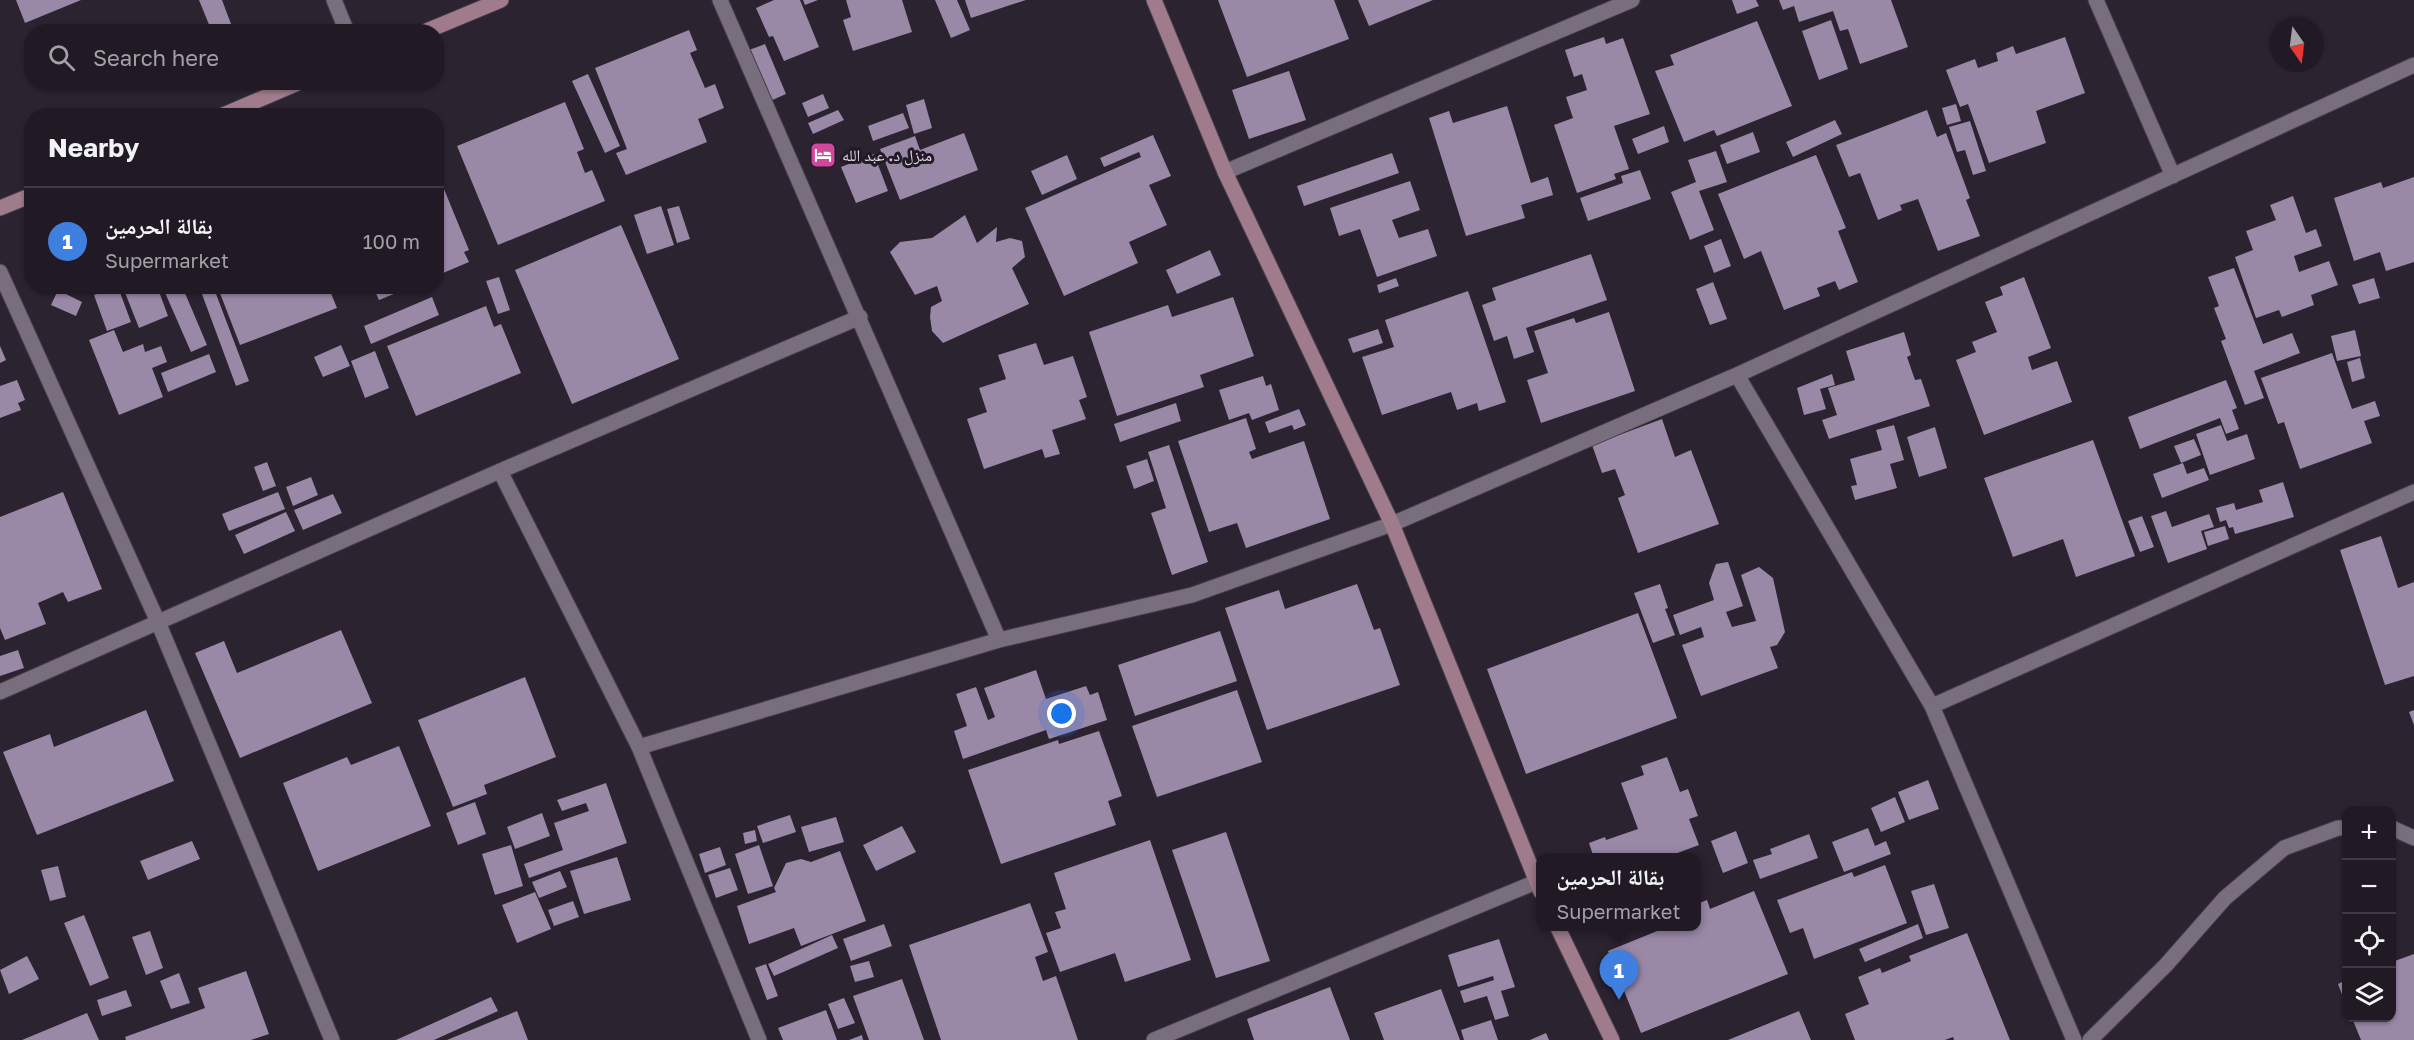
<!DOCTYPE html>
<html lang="en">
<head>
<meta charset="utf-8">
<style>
  body { margin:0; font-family:"Golos Text","Noto Naskh Arabic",sans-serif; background:#29232d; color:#f1f3f6 }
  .controls { position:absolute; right:18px; bottom:18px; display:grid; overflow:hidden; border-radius:12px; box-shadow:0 2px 4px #0004 }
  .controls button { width:54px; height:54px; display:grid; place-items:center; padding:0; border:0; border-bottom:2px solid #3e3842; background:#211a25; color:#f1f3f6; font:30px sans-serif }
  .compass { position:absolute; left:2270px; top:18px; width:54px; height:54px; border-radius:50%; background:#211a25; box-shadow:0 2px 4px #0004; rotate:166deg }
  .you { position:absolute; left:1062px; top:714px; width:21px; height:21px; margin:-15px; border:4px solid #fff; border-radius:50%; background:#1a73e8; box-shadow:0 0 0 9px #1a73e833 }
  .badge { display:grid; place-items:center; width:39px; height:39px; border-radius:50%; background:#8fb8fd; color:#fff; font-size:20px; font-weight:700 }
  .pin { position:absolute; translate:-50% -50px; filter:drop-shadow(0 2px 3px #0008) }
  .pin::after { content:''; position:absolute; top:32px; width:21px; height:18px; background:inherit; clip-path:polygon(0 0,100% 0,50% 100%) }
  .popup { position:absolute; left:1536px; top:853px; width:165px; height:78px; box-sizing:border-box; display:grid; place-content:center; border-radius:12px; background:#211a25; filter:drop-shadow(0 2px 4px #0005); font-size:20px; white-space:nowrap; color:#a2a1a7 }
  .popup b { font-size:22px; color:#f1f3f6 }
  .popup::after { content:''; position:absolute; left:50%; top:100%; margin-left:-12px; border:12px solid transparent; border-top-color:#211a25 }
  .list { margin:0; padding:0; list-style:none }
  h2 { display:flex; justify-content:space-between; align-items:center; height:78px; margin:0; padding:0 24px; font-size:26px }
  h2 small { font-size:20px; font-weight:400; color:#a2a1a7 }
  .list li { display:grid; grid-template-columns:39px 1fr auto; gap:18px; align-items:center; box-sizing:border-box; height:108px; padding:0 24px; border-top:2px solid #3e3842 }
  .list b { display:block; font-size:22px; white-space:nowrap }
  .list p { margin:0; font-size:20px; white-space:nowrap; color:#a2a1a7 }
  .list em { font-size:20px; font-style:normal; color:#a2a1a7 }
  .icon { flex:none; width:33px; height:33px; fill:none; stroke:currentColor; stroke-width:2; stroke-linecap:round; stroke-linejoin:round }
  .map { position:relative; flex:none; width:2414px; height:1040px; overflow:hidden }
  .search { position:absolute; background:#211a25; box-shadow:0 2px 4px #0004; left:24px; top:24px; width:420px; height:66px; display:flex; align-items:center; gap:15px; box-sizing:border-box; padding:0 21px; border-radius:24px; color:#a2a1a7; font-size:22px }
  .panel { position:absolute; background:#211a25; box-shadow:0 2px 4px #0004; left:24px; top:108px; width:420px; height:186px; border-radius:24px }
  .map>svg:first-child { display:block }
</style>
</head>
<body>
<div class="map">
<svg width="2414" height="1040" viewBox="0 0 2414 1040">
  <rect width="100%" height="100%" fill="#2c2331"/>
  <path fill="#9a88a7" d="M16,0h65l-56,23z
    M199,0h23l12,32h-22z
    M774,0h26l19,47 -35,14 -11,-25 -4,1 -13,-29z
    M803,0h15l-13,5z
    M846,0h56l10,32 -59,19 -10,-31 8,-3z
    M935,0h22l13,30 -19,8z
    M965,0h61l-55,18z
    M1218,0h116l15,39 -102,38z
    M1358,0h75l-64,26z
    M1732,0h24l3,6 -22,8z
    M1779,0h112l17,47 -48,17 -12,-35 -8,2 -7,-20 -34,11 -5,-16 -11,4z
    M1831,20l17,49 -29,11 -17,-49z
    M1757,21l35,85 -75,30 -3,-6 -30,12 -29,-71 19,-6 -4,-10z
    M689,30l8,20 -7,3 15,35 10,-4 9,24 -26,11 9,23 -81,33 -10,-22 11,-4 -32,-81z
    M1604,37l2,7 17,-6 27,76 -36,12 15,43 -15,5 2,5 -39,14 -23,-68 19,-7 -7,-21 21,-7 -5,-16 -8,3 -9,-27z
    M2065,37l20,56 -49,18 10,32 -57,20 -21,-59 -8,3 -14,-37 29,-11 3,9 20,-7 -2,-8 17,-7 3,8z
    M765,44l21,50 -16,7 -21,-51z
    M1289,71l17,49 -57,19 -17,-49z
    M588,74l32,72 -15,7 -33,-72z
    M823,94l6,14 -21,9 -6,-14z
    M924,99l8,29 -18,6 -8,-29z
    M565,102l19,47 -7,3 8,21 7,-3 13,31 -107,44 -41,-99z
    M1956,104l5,17 -14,4 -5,-17z
    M1507,106l24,77 17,-6 5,18 -32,10 4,13 -59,18 -37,-118 20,-7 4,12z
    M838,110l6,10 -31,14 -5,-11z
    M1927,110l10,27 9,-4 24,65 -4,2 14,36 -42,15 -20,-52 -18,6 2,5 -24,10 -18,-47 -11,4 -13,-32z
    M903,113l6,15 -36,13 -5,-15z
    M1835,120l7,14 -49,23 -7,-15z
    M1970,121l16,50 -13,4 -8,-25 -8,2 -8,-25z
    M1664,126l5,16 -31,12 -6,-15z
    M1753,132l7,20 -33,12 -7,-19z
    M964,133l14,37 -78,30 -20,-51 35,-13 5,14z
    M1153,135l18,41 -22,9 18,40 -38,17 9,21 -74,33 -39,-88 116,-51 -2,-5 -35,15 -4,-9z
    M1716,151l11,31 -28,9 15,39 -24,10 -19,-48 25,-10 -8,-22z
    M1392,153l7,20 -95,33 -7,-20z
    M874,154l14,37 -32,12 -15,-36z
    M1067,155l10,24 -35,16 -11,-24z
    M1816,155l30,73 -8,3 20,51 -19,8 -4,-9 -18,7 3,8 -36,14 -23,-59 -17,8 -26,-65z
    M1640,170l11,29 -63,22 -8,-23 43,-15 -2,-7z
    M437,172l32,78 -5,2 5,10 -33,14z
    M2414,177v85l-28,9 -6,-19 -26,9 -20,-63 47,-16 2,6z
    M1410,181l10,29 -28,10 7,18 29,-9 9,27 -60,21 -17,-48 -21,7 -9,-28z
    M2293,196l13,37 10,-4 6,17 -28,10 5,16 30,-11 9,24 -27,10 3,10 -32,12 -3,-7 -23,8 -21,-61 18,-7 -7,-19 30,-11 -6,-15z
    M661,206l13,39 -27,9 -13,-39z
    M679,206l11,33 -13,4 -10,-34z
    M965,215l12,28 20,-16 -1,15 14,-4 12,3 3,16 -13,11 17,36 -86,39 -11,-12 -2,-14 1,-10 11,-6 -5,-15 -22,9 -25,-43 10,-10 32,-4z
    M621,225l58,134 -107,45 -57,-134z
    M1721,239l10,27 -17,7 -10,-27z
    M1210,250l11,25 -44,19 -11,-24z
    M1591,254l16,46 -81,28 8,24 -20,7 -7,-23 -13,5 -12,-36 14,-5 -4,-12z
    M2234,268l29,76 29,-11 8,20 -46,18 10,27 -19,7 -24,-64 5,-2 -12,-31 5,-2 -11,-29z
    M499,277l11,33 -12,4 -12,-33z
    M2024,277l27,71 -23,9 4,13 25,-9 15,41 -88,33 -28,-75 20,-8 -4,-10 25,-10 -12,-30 18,-7 -3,-8z
    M1396,278l3,8 -20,7 -2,-8z
    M2374,278l6,20 -21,6 -7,-19z
    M1713,282l14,37 -17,6 -14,-36z
    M133,286h24l11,30 -29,12 -15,-38z
    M182,286l25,59 -16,7 -28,-64z
    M199,286h14l36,95 -13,5z
    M221,286h107l9,22 -97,37 -22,-57z
    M118,287l13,35 -24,9 -13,-36z
    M373,287h38l-32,13z
    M58,290l24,12 -6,14 -25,-11z
    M1468,291l38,111 -27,9 -2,-8 -20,7 -6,-18 -69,23 -20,-58 32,-10 -9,-27z
    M432,297l7,18 -68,29 -7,-18z
    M1233,297l21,59 -54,19 4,12 -87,29 -28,-84 79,-27 4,12z
    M486,306l8,21 7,-3 20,49 -105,43 -29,-70z
    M1609,312l26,79 -94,32 -14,-43 21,-7 -14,-42 40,-13 2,5z
    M1378,329l5,14 -30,10 -5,-14z
    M114,330l9,22 20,-8 2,8 16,-6 6,16 -15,6 11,29 -44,18 -30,-75z
    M2355,330l6,26 -24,5 -6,-25z
    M1904,332l7,23 -4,2 8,23 6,-1 9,27 -101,33 -7,-19 15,-5 -9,-27 27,-8 -9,-29z
    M1036,343l8,22 29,-9 14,41 -8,3 7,19 -34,11 8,24 -15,4 -3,-9 -58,20 -17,-50 20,-7 -8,-24 27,-9 -8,-24z
    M341,345l9,21 -27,11 -9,-20z
    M0,346l6,14 -6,3z
    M375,351l14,37 -24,10 -14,-37z
    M2332,353l20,56 23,-8 5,15 -16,5 8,22 -72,26 -16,-47 -6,2 -17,-46z
    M209,354l7,18 -48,20 -7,-19z
    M2360,358l5,20 -13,4 -5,-20z
    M1832,374l3,11 -15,4 6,20 -22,6 -7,-27z
    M1263,376l3,10 5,-2 8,26 -27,10 -3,-7 -20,7 -10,-30z
    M17,380l8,20 -7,3 3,7 -21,8v-32z
    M2226,380l11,28 -5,2 7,19 -13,5 -6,-16 -80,31 -12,-32z
    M1176,403l5,18 -61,21 -6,-18z
    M1299,409l7,16 -12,5 -2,-5 -23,8 -4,-11z
    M1246,418l10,31 -7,3 3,7 52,-18 26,78 -84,29 -9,-25 -28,9 -31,-91z
    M1662,419l13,38 16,-7 28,74 -81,29 -20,-55 7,-3 -10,-26 -13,4 -10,-28z
    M1894,425l10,35 -14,4 7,24 -42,12 -4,-14 6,-1 -7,-26 32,-9 -6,-20z
    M2221,425l6,16 20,-7 8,25 -45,16 -14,-41z
    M1935,427l12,41 -28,9 -12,-40z
    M2194,439l7,16 -20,8 -7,-17z
    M2093,440l42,116 -59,21 -13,-38 -50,18 -29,-79z
    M1169,445l39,117 -36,13 -21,-62 15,-5 -18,-56z
    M1147,459l7,22 -20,8 -8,-23z
    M267,462l9,24 -13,5 -9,-24z
    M2183,463l4,11 17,-6 5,12 -47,18 -9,-24z
    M311,477l7,18 -25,11 -7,-19z
    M2283,482l11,35 -59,17 -2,-7 -4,1 -3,-8 -6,2 -4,-14 18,-5 2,7 27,-8 -4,-12z
    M63,492l39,97 -34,13 -5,-10 -25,11 8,21 -41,16 -5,-12v-111z
    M278,492l7,17 -56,22 -7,-17z
    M333,494l9,19 -39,17 -9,-20z
    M2166,511l6,16 37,-13 5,13 -13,4 6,18 -39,14 -17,-47z
    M286,512l9,19 -51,23 -9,-19z
    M2142,516l12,31 -14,5 -12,-31z
    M2225,526l4,13 -21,7 -4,-14z
    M2381,536l17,52 16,-6v94l-29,9 -45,-135z
    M1728,562l15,44 -17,6 6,15 24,-6 -15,-46 18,-8 14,11 12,54 -8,13 -7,2 8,21 -77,28 -19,-51 22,-8 -3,-10 -21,8 -7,-20 41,-15 -5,-17 7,-19z
    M1357,584l17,46 6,-2 20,57 -133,45 -42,-122 54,-18 6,19z
    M1660,584l8,24 -3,1 10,26 -22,8 -19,-50z
    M1638,613l39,105 -151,56 -39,-105z
    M341,630l31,73 -132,55 -45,-105 29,-12 13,32z
    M1220,631l17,50 -102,35 -17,-51z
    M18,650l6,18 -24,8v-20z
    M1036,670l10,29 40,-13 4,9 8,-3 9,28 -58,19 -3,-9 -83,29 -9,-28 13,-5 -11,-32 20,-7 12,33 7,-3 -11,-29z
    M525,677l31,80 -72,28 3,9 -34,13 -35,-87z
    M1237,690l25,72 -105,35 -25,-71z
    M146,710l28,71 -137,54 -34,-83 47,-18 4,13z
    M2414,710v15l-5,-13z
    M1099,731l23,65 -14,5 8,24 -115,39 -33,-94 90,-30 1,4z
    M399,746l32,80 -113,45 -35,-88 64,-26 4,8z
    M1667,757l13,35 8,-3 10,27 -9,3 10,26 -35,13h-70l-5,-15 16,-6 1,3 32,-11 -17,-46 23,-8 -3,-9z
    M1928,780l11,29 -30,11 -11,-28z
    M606,783l21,60 -98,35 -5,-14 39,-14 -9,-27 35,-12 -3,-8 -24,8 -5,-11z
    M1895,797l10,25 -24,10 -10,-24z
    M475,802l11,32 -28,11 -12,-32z
    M542,813l8,23 -35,13 -8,-22z
    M790,815l6,17 -33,11 -6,-17z
    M836,817l8,25 -35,10 -8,-25z
    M902,826l14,26 -40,19 -13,-26z
    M1868,828l7,18 11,-5 5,13 -47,18 -12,-30z
    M755,830l2,11 -12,3 -2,-11z
    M1736,831l12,32 -25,10 -12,-32z
    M1226,832l44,129 -54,17 -44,-128z
    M1809,834l9,24 -58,21 -7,-19 19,-6 -2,-5z
    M1150,840l41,120 -66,22 -10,-29 -55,19 -14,-39 15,-5 -6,-16 11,-3 -12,-36z
    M192,841l8,18 -52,21 -8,-19z
    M511,845l12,41 -28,9 -13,-41z
    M759,845l14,41 -25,8 -13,-40z
    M720,847l6,18 -21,8 -6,-19z
    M840,851l26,70 -65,25 -7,-18 -45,16 -12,-38 39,-14 -2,-4 12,-25 15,-4 10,3z
    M617,857l14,43 -47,14 -14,-43z
    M1885,865l22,58 -93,36 -11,-31 -13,5 -13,-33 75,-28 2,5z
    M58,866l8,31 -16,4 -9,-31z
    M730,868l8,22 -22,8 -8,-23z
    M560,871l7,16 -28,11 -7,-16z
    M1934,884l15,44 -23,7 -15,-44z
    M1754,891l34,83 -147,59 -33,-82 59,-24h30v-23l10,-4 3,9z
    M535,892l16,37 -34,14 -15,-38z
    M573,901l6,16 -25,9 -6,-16z
    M1030,903l18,49 -13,5 8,24 13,-5 22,64h-137l-32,-95z
    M84,915l25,63 -19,8 -26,-63z
    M884,924l8,22 -41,15 -8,-22z
    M1918,924l5,14 -58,24 -6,-13z
    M150,931l13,37 -17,7 -14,-38z
    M1967,933l43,107h-56l-1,-3 -8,3h-90l-10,-26 24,-10 -11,-27 22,-9 2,5 29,-12 -2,-5z
    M832,935l6,13 -64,28 -6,-12z
    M1499,939l16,48 -14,4 8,25 -14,4 -8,-24 -23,7 -4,-12 34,-11 -1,-4 -35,11 -10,-32z
    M2414,954v86h-53l-9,-22h40v-56z
    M27,956l12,23 -30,15 -9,-24z
    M869,961l5,16 -19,5 -5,-16z
    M766,964l12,32 -11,4 -12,-32z
    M246,971l23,63 -18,6h-125l-1,-3 80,-29 -7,-20z
    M179,973l11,30 -19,6 -11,-28z
    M902,979l22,61h-55l-16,-44z
    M2346,980v25l-8,-21z
    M1330,987l20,53h-96l-7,-21z
    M1441,989l19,51h-76l-10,-27z
    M126,990l6,16 -30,10 -5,-16z
    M491,997l7,14 -64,29h-38z
    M844,998l11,25 -17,6 -10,-25z
    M826,1010l11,30h-54l-5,-12z
    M517,1011l11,29h-81z
    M1799,1011l12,29h-83z
    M87,1013l12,27h-77z
    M1491,1020l7,20h-34l-3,-10z
    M1546,1033l3,7h-19z
    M862,1035l1,5h-14z"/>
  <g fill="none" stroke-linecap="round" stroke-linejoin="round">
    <g stroke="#453e49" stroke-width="17">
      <path id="street" d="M334,0l13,32
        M720,0l279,640
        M2096,0l77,176
        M1225,172l407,-172
        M0,272l158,350 174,418
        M1737,375l195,331 142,334
        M500,471l139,276 120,293
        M0,692l500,-221 360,-154
        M1932,706l482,-214
        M639,747l360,-107 193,-45 200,-71 345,-149 677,-310
        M2392,828l22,10
        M1154,1040l382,-158
        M2090,1040l76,-75 59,-67 59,-50 54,-20h8"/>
    </g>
    <g stroke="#453e49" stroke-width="17">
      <path id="secondary" d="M1154,0l71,172 167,352 149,368
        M424,32l77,-32
        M221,116l79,-34
        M0,208l32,-13
        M1557,926l55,114"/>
    </g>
    <use href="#street" stroke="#786e7e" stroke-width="15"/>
    <use href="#secondary" stroke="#9f7b8b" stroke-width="15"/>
  </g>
  <defs>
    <g id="hotel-square" transform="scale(1.35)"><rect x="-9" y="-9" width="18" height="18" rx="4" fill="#d1479c" stroke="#231a27"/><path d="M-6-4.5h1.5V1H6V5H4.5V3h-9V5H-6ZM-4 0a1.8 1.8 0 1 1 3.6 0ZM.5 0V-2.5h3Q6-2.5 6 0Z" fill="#fff"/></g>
  </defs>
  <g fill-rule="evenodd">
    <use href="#hotel-square" x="823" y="155"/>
  </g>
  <g text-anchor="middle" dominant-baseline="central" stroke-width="6" stroke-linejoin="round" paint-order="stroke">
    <g font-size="16" fill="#ded8e1" stroke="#231a27" text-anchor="start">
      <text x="842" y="155">منزل د. عبد الله</text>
    </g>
  </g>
</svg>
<div class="controls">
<button>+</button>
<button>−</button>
<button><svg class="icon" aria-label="locate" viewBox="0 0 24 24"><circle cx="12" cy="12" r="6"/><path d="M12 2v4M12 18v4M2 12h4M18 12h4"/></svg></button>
<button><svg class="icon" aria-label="layers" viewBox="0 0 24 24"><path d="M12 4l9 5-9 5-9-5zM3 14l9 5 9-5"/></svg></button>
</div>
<svg class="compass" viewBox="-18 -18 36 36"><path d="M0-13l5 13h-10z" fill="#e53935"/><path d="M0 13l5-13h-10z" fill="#a2a1a7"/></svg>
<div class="you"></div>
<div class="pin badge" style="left:1619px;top:1000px;background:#3f7fe0">1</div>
<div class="popup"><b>بقالة الحرمين</b>Supermarket</div>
<div class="search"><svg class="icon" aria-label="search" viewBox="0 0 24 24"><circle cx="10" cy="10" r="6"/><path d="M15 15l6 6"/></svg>Search here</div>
<section class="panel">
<h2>Nearby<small></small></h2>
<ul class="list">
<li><span class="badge" style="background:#3f7fe0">1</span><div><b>بقالة الحرمين</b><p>Supermarket</p></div><em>100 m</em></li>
</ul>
</section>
</div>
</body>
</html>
